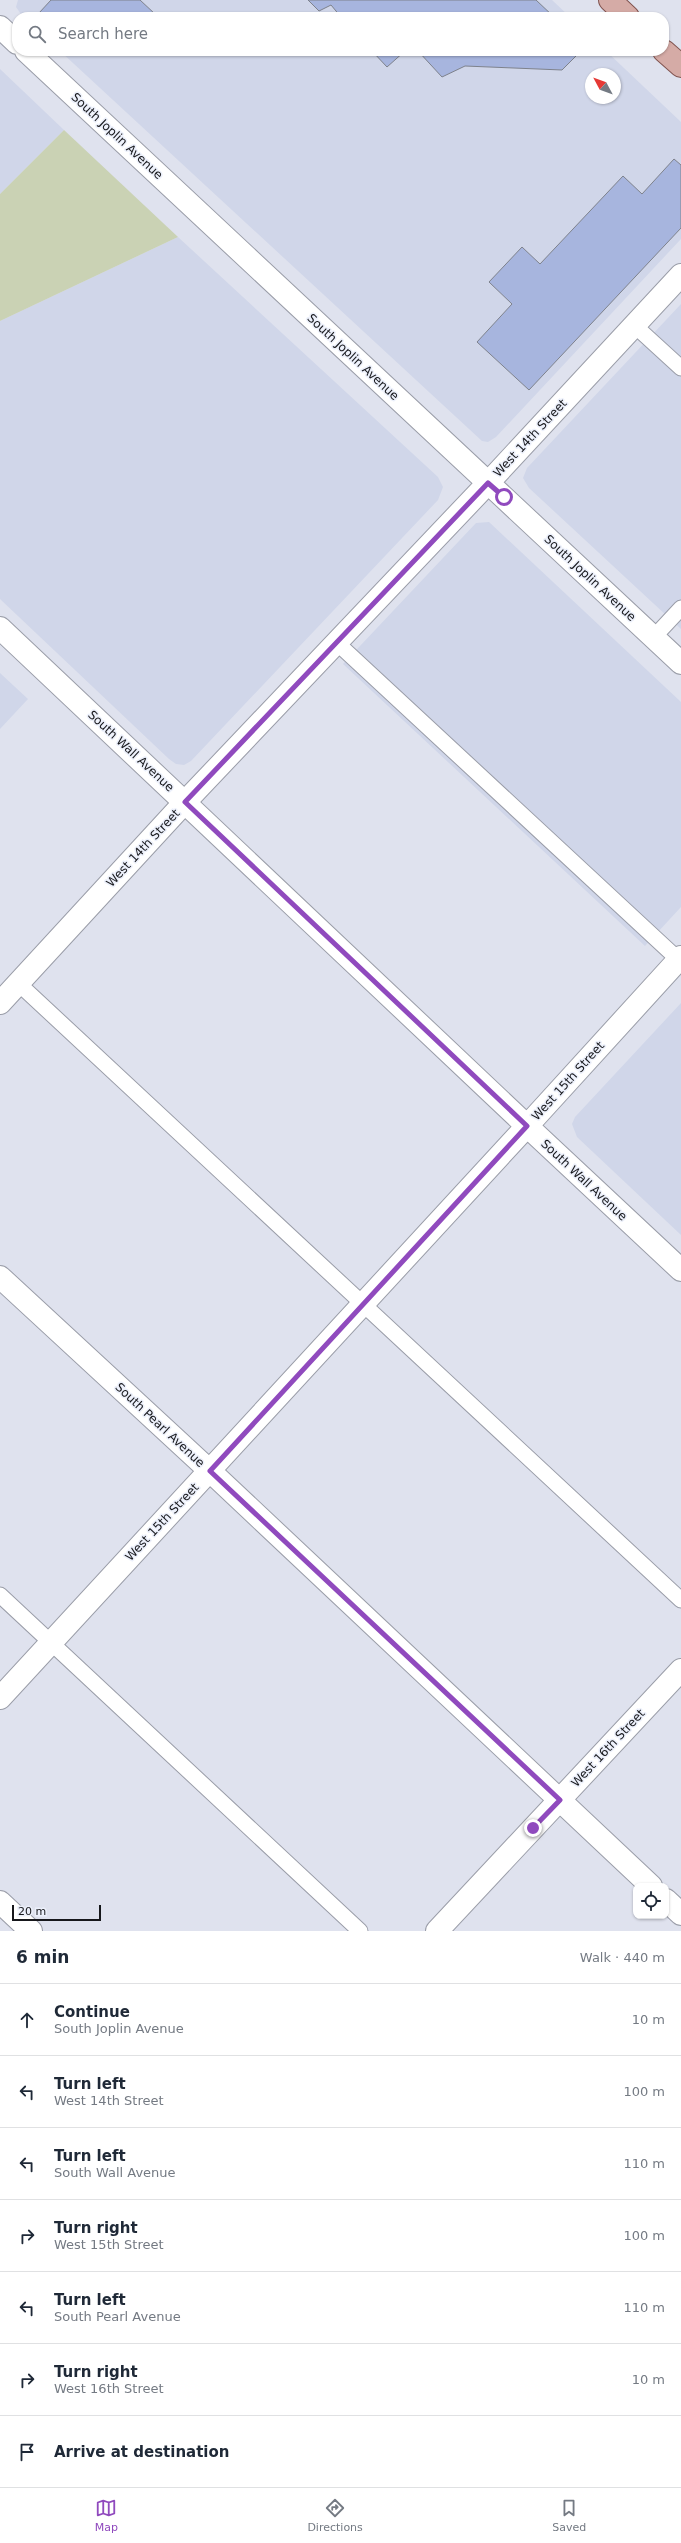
<!DOCTYPE html>
<html lang="en">
<head>
<meta charset="utf-8">
<style>
  body { margin:0; font-family:"DejaVu Sans",sans-serif; background:#f6f6f7; color:#1f2937 }
  .controls { position:absolute; right:12px; bottom:12px; display:grid; overflow:hidden; border-radius:8px; box-shadow:0 1px 3px #0004 }
  .controls button { width:36px; height:36px; display:grid; place-items:center; padding:0; border:0; border-bottom:1px solid #e0e1e3; background:#fff; color:#1f2937; font:20px sans-serif }
  .compass { position:absolute; left:585px; top:68px; width:36px; height:36px; border-radius:50%; background:#fff; box-shadow:0 1px 3px #0004; rotate:311deg }
  .scale { position:absolute; left:12px; bottom:10px; width:89px; box-sizing:border-box; padding-left:4px; border:2px solid #16171b; border-top:0; font-size:11px; line-height:14px; white-space:nowrap; color:#16171b; -webkit-text-stroke:3px #ecf0fb; paint-order:stroke }
  .stop { position:absolute; width:12px; height:12px; margin:-9px; border:3px solid #904abe; border-radius:50%; background:#fff }
  .stop.end { background:#904abe; border-color:#fff; box-shadow:0 1px 4px #0008 }
  .list { margin:0; padding:0; list-style:none }
  h2 { display:flex; justify-content:space-between; align-items:center; height:52px; margin:0; padding:0 16px; font-size:17px }
  h2 small { font-size:13px; font-weight:400; color:#747a83 }
  .list li { display:grid; grid-template-columns:26px 1fr auto; gap:12px; align-items:center; box-sizing:border-box; height:72px; padding:0 16px; border-top:1px solid #e0e1e3 }
  .list b { display:block; font-size:15px; white-space:nowrap }
  .list p { margin:0; font-size:13px; white-space:nowrap; color:#747a83 }
  .list em { font-size:13px; font-style:normal; color:#747a83 }
  .icon { flex:none; width:22px; height:22px; fill:none; stroke:currentColor; stroke-width:2; stroke-linecap:round; stroke-linejoin:round }
  .map { position:relative; flex:none; width:681px; height:1931px; overflow:hidden }
  .search { position:absolute; background:#fff; box-shadow:0 1px 3px #0004; left:12px; right:12px; top:12px; height:44px; display:flex; align-items:center; gap:10px; box-sizing:border-box; padding:0 14px; border-radius:16px; color:#747a83; font-size:15px }
  .sheet { height:556px; background:#fff }
  nav { display:flex; justify-content:space-around; align-items:center; box-sizing:border-box; height:56px; border-top:1px solid #e0e1e3; background:#fff; font-size:11px; color:#747a83 }
  nav a { display:grid; justify-items:center; gap:2px }
  nav .on { color:#904abe }
  .map>svg:first-child { display:block }
</style>
</head>
<body>
<div class="map">
<svg width="681" height="1931" viewBox="0 0 681 1931">
  <rect width="100%" height="100%" fill="#dfe2ee"/>
  <path fill="#d0d6e9" fill-rule="evenodd" d="M18,0h534l18,17h-547l-7,-10z
    M60,51h546l75,71v117l-185,198 -8,5 -6,-1zM591,74h24v24h-24z
    M0,69l64,61 -64,64z
    M178,237l260,240 5,10 -5,13 -247,261 -7,4 -8,-1 -7,-5 -169,-160v-278z
    M681,304v325l-152,-141 -6,-10 4,-10z
    M489,522l192,180v205l-36,39 -302,-282 133,-141z
    M0,673l28,26 -28,30z
    M681,1003v232l-104,-98 -5,-13 3,-7z"/>
  <path fill="#cad2b4" d="M64,130l114,107 -178,84v-127z"/>
  <path fill="#a7b5de" stroke="#7e828c" d="M51,0h89l15,14 -3,3h-38l-2,-2 -2,2h-67l-4,-4z
    M308,0h228l18,17h-213l-10,-12 -12,6z
    M372,51h33l-18,16z
    M418,51h163l-19,19 -97,-4 -23,11z
    M674,159l7,6v63l-152,162 -52,-48 35,-38 -23,-22 33,-35 18,17 83,-88 19,18z"/>
  <g fill="none" stroke-linecap="round" stroke-linejoin="round">
    <g stroke="#9a9da8" stroke-width="17">
      <path id="service" d="M634,325l47,43
        M654,637l27,-29
        M336,642l345,320
        M18,983l663,617
        M0,1595l360,336"/>
    </g>
    <g stroke="#9a9da8" stroke-width="24">
      <path id="minor" d="M0,1003l185,-201 303,-319 193,-208
        M0,1277l210,194 441,415
        M0,1698l527,-572 154,144
        M666,1900l15,14
        M0,1902l31,29
        M437,1931l244,-261"/>
    </g>
    <g stroke="#9a9da8" stroke-width="24">
      <path id="tertiary" d="M0,27l17,16
        M26,51l655,612
        M0,628l527,498 154,-169"/>
    </g>
    <g stroke="#80534f" stroke-width="24">
      <path id="primary" d="M610,0l18,17
        M664,51l17,15"/>
    </g>
    <use href="#service" stroke="#fff" stroke-width="15"/>
    <use href="#minor" stroke="#fff" stroke-width="22"/>
    <use href="#tertiary" stroke="#fff" stroke-width="22"/>
    <use href="#primary" stroke="#d5aba6" stroke-width="22"/>
  </g>
  <g fill="none" stroke-linecap="round" stroke-linejoin="round">
    <path stroke="#904abe" stroke-width="5" d="M504,497l-16,-14 -303,319 342,324 -317,345 350,329 -27,28"/>
  </g>
  <g text-anchor="middle" dominant-baseline="central" stroke-width="3" stroke-linejoin="round" paint-order="stroke">
    <g font-size="12" fill="#16171b" stroke="#ecf0fb">
      <text transform="translate(117 136) rotate(43)">South Joplin Avenue</text>
      <text transform="translate(353 357) rotate(43)">South Joplin Avenue</text>
      <text transform="translate(530 438) rotate(-47)">West 14th Street</text>
      <text transform="translate(590 578) rotate(43)">South Joplin Avenue</text>
      <text transform="translate(131 751) rotate(43)">South Wall Avenue</text>
      <text transform="translate(143 848) rotate(-47)">West 14th Street</text>
      <text transform="translate(568 1081) rotate(-48)">West 15th Street</text>
      <text transform="translate(584 1180) rotate(43)">South Wall Avenue</text>
      <text transform="translate(160 1425) rotate(43)">South Pearl Avenue</text>
      <text transform="translate(162 1522) rotate(-47)">West 15th Street</text>
      <text transform="translate(608 1748) rotate(-47)">West 16th Street</text>
    </g>
  </g>
</svg>
<div class="controls">
<button><svg class="icon" aria-label="locate" viewBox="0 0 24 24"><circle cx="12" cy="12" r="6"/><path d="M12 2v4M12 18v4M2 12h4M18 12h4"/></svg></button>
</div>
<svg class="compass" viewBox="-18 -18 36 36"><path d="M0-13l5 13h-10z" fill="#e53935"/><path d="M0 13l5-13h-10z" fill="#747a83"/></svg>
<div class="scale">20 m</div>
<div class="stop" style="left:504px;top:497px"></div>
<div class="stop end" style="left:533px;top:1828px"></div>
<div class="search"><svg class="icon" aria-label="search" viewBox="0 0 24 24"><circle cx="10" cy="10" r="6"/><path d="M15 15l6 6"/></svg>Search here</div>
</div>
<section class="sheet">
<h2>6 min<small>Walk · 440 m</small></h2>
<ul class="list">
<li><svg class="icon" aria-label="ahead" viewBox="0 0 24 24"><path d="M12 20V5M6 11l6-6 6 6"/></svg><div><b>Continue</b><p>South Joplin Avenue</p></div><em>10 m</em></li>
<li><svg class="icon" aria-label="left" viewBox="0 0 24 24"><path d="M17 20v-9H6M10 6l-5 5 5 5"/></svg><div><b>Turn left</b><p>West 14th Street</p></div><em>100 m</em></li>
<li><svg class="icon" aria-label="left" viewBox="0 0 24 24"><path d="M17 20v-9H6M10 6l-5 5 5 5"/></svg><div><b>Turn left</b><p>South Wall Avenue</p></div><em>110 m</em></li>
<li><svg class="icon" aria-label="right" viewBox="0 0 24 24"><path d="M7 20v-9h11M14 6l5 5-5 5"/></svg><div><b>Turn right</b><p>West 15th Street</p></div><em>100 m</em></li>
<li><svg class="icon" aria-label="left" viewBox="0 0 24 24"><path d="M17 20v-9H6M10 6l-5 5 5 5"/></svg><div><b>Turn left</b><p>South Pearl Avenue</p></div><em>110 m</em></li>
<li><svg class="icon" aria-label="right" viewBox="0 0 24 24"><path d="M7 20v-9h11M14 6l5 5-5 5"/></svg><div><b>Turn right</b><p>West 16th Street</p></div><em>10 m</em></li>
<li><svg class="icon" aria-label="arrive" viewBox="0 0 24 24"><path d="M6 21V4h12l-3 4 3 4H6"/></svg><div><b>Arrive at destination</b></div></li>
</ul>
</section>
<nav>
<a class="on"><svg class="icon" aria-label="map" viewBox="0 0 24 24"><path d="M3 6l6-2 6 2 6-2v14l-6 2-6-2-6 2zM9 4v14M15 6v14"/></svg>Map</a>
<a><svg class="icon" aria-label="directions" viewBox="0 0 24 24"><path d="M12 3l9 9-9 9-9-9zM9 14v-3h6M13 9l2 2-2 2"/></svg>Directions</a>
<a><svg class="icon" aria-label="saved" viewBox="0 0 24 24"><path d="M7 4h10v16l-5-4-5 4z"/></svg>Saved</a>
</nav>
</body>
</html>
